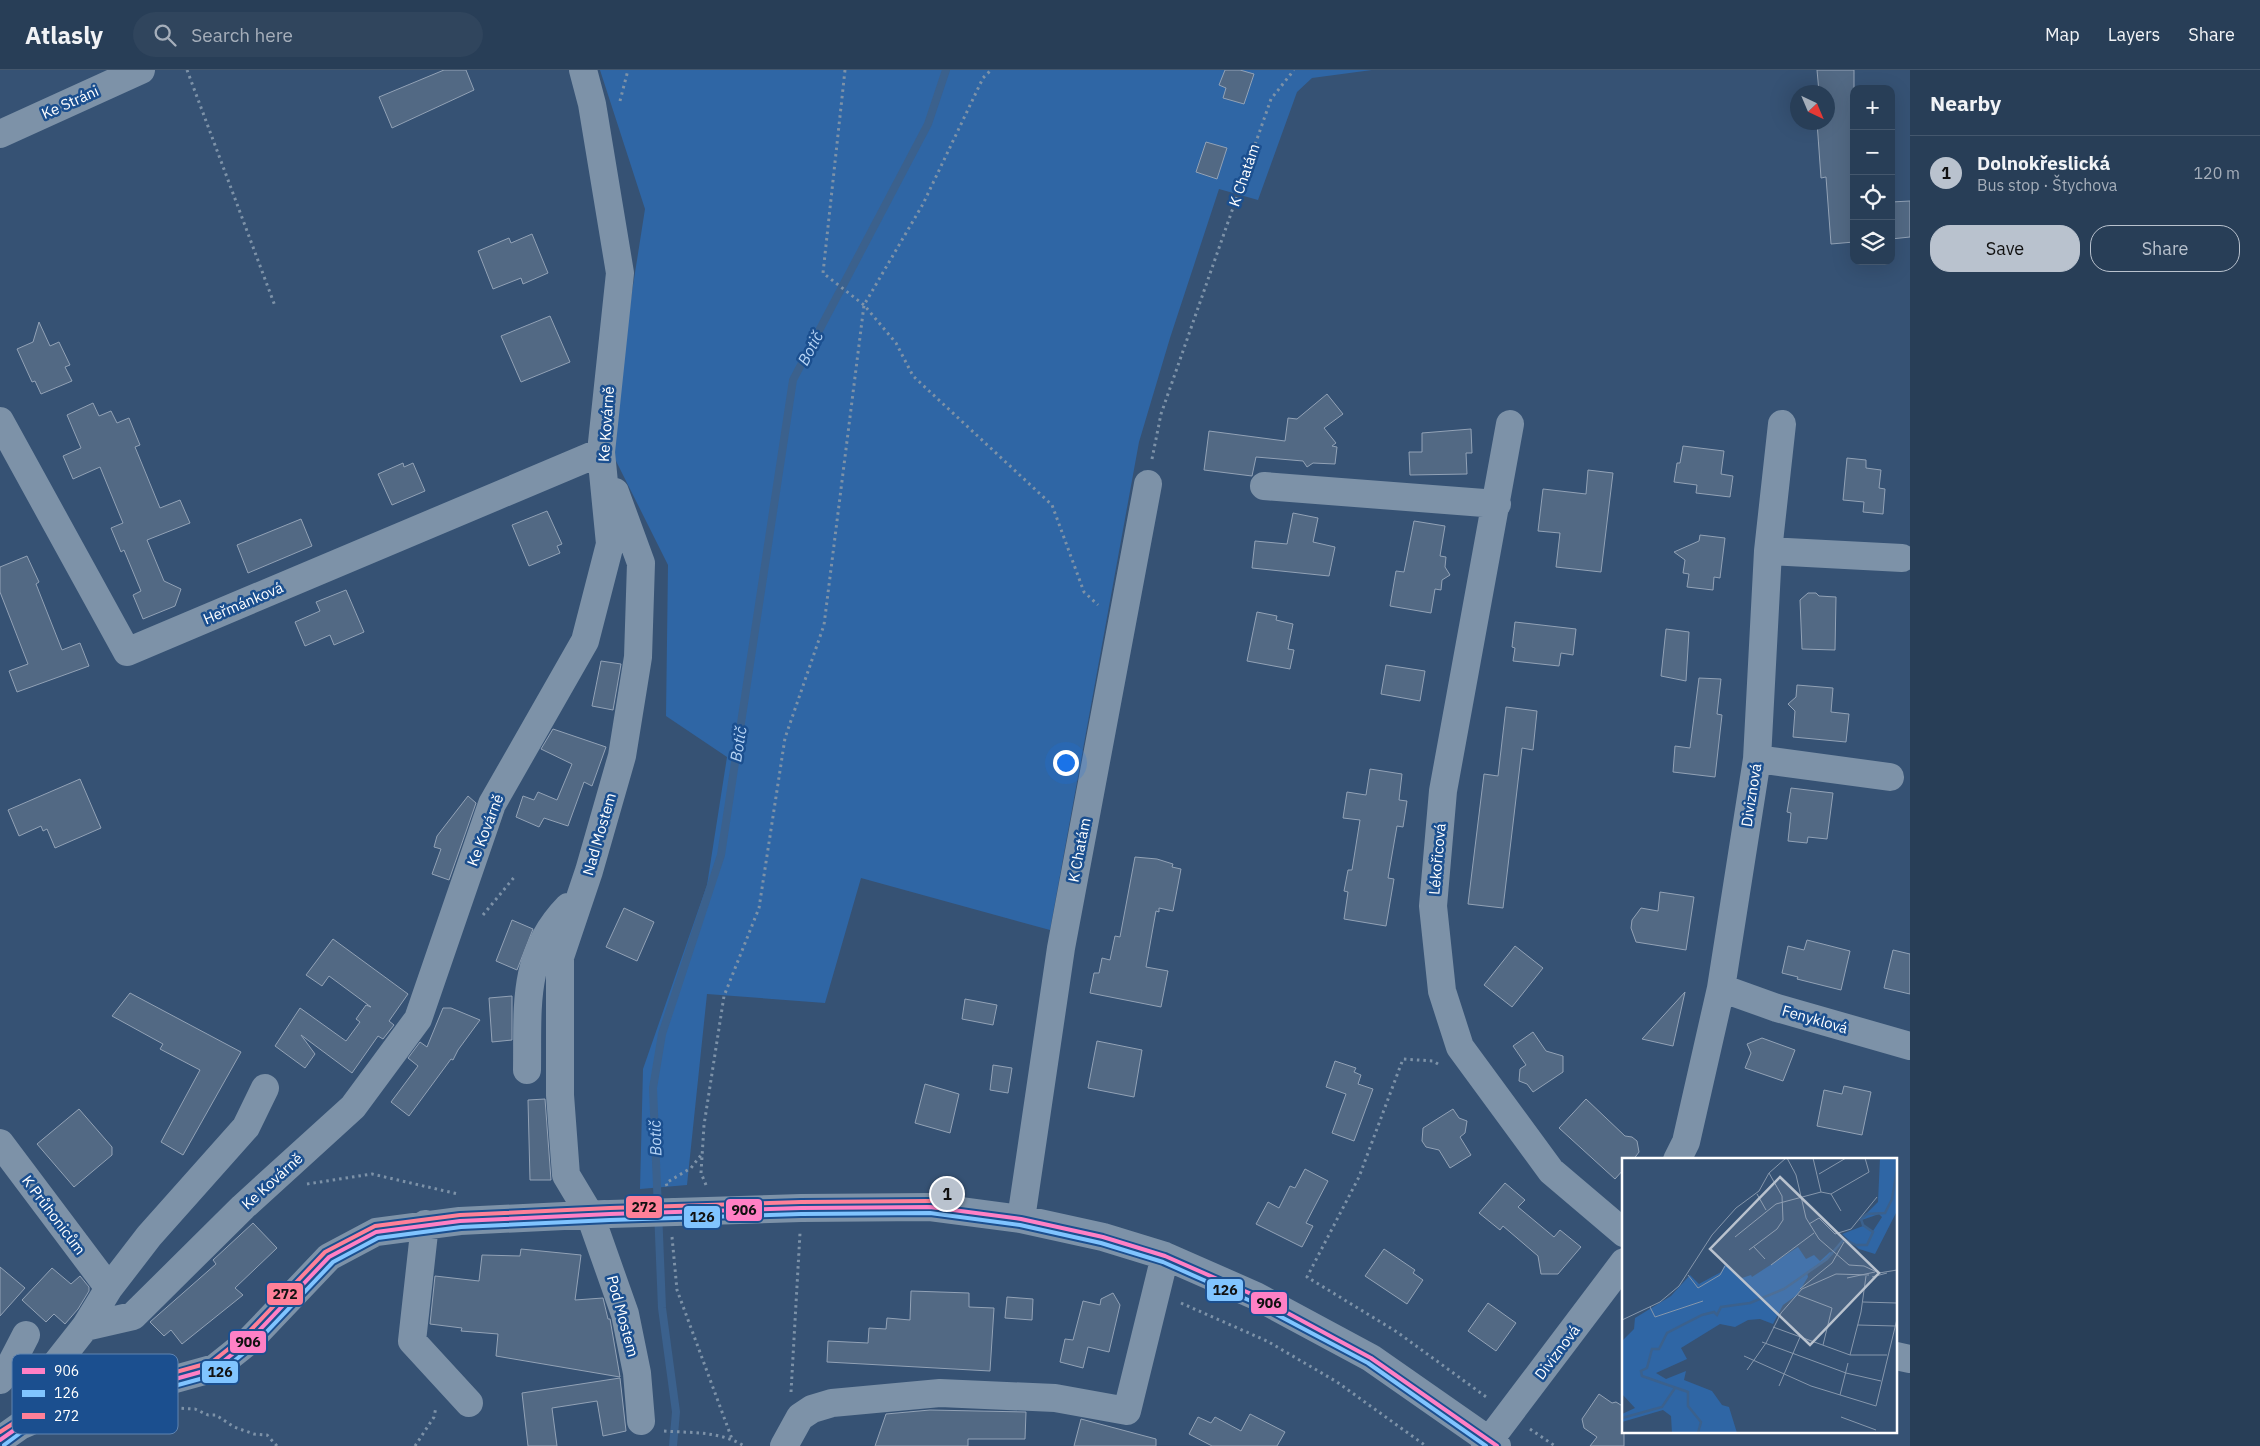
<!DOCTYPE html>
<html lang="en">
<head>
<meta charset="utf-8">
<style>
  body { margin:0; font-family:"IBM Plex Sans",sans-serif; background:#30455d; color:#f1f3f6 }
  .controls { position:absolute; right:15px; top:15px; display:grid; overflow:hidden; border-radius:10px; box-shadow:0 5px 20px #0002 }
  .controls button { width:45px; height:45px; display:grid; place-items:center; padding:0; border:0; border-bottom:1px solid #44576d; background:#283e57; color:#f1f3f6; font:25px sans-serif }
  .compass { position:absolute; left:1790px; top:15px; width:45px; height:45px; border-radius:50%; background:#283e57; box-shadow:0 5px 20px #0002; rotate:136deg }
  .you { position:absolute; left:1065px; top:692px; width:18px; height:18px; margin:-12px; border:4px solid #fff; border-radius:50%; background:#1a73e8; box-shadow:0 0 0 8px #1a73e833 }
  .badge { display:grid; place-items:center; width:32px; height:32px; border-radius:50%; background:#b9c2ce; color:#111; font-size:16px; font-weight:700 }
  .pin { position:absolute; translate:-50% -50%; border:2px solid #fff; box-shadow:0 1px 5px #0006 }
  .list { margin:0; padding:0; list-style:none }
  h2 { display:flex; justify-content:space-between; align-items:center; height:65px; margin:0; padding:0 20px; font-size:21px }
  h2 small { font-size:16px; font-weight:400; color:#a5aeba }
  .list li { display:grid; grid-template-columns:32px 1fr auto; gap:15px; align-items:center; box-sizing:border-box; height:75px; padding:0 20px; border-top:1px solid #44576d }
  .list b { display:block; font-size:19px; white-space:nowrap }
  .list p { margin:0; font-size:16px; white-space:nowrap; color:#a5aeba }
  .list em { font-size:16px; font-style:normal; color:#a5aeba }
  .actions { display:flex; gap:10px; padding:15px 20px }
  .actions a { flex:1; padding:11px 0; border:1px solid #b9c2ce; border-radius:20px; text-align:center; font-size:18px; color:#b9c2ce }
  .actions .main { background:#b9c2ce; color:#111 }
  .icon { flex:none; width:28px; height:28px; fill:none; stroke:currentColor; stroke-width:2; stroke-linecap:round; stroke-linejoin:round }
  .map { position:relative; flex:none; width:1910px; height:1376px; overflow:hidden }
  header { display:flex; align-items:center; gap:30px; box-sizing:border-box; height:70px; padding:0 25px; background:#283e57; border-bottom:1px solid #44576d }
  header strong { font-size:24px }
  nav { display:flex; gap:28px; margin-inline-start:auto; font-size:18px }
  .search { width:350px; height:45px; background:#30455d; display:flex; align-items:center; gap:12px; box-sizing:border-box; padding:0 18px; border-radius:28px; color:#a5aeba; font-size:19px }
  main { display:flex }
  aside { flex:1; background:#283e57 }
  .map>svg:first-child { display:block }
</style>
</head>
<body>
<header>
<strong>Atlasly</strong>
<div class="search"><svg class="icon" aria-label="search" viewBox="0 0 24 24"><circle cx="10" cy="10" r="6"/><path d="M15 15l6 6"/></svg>Search here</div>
<nav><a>Map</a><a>Layers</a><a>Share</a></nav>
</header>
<main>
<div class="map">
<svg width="1910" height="1376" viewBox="0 0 1910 1376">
  <rect width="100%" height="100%" fill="#365274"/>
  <path fill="#2f66a5" d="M600,0h772l-60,8 -15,14 -39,108 -39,-11 -49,149 -31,104 -89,488 -189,-52 -36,125 -118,-9 -20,191 -47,4 3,-120 64,-184 20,-128 -61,-41 2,-151 -60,-120 37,-236z"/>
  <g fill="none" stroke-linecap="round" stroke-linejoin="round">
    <path stroke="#3b618d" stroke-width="8" d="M673,1376l3,-34 -14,-104 -9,-220 9,-54 59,-179 72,-475 135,-256 18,-54"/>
  </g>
  <path fill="#526984" stroke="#92a2b6" d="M444,0h22l8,20 -82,38 -13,-31z
    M1225,0h15l14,4 -10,30 -21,-6 3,-10 -7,-3z
    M1817,0h37v172l-23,2 -5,-67 -5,1 -4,-56h11v-30h-9z
    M1206,72l21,6 -10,31 -21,-7z
    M1910,131v36l-19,2v-37z
    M532,164l16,39 -25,11 -2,-6 -28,11 -15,-38 31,-13 2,5z
    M550,246l20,46 -49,20 -20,-46z
    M39,252l11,24 9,-4 11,23 -5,2 7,14 -31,13 -6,-13 -3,1 -15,-33 16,-7z
    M1327,324l16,20 -19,14 12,15 -4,3 5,1 -2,17 -22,-1 -6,4 -4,-6 -47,-4 -4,19 -48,-6 5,-39 76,10 3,-23 9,1z
    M93,333l6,13 12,-5 6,12 12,-5 11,27 -5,2 25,61 20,-8 10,23 -43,17 17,41 17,8 -6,17 -32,13 -10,-24 8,-4 -17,-41 -3,2 -10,-24 12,-5 -23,-56 -27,12 -10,-23 18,-8 -14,-33z
    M1471,359l1,24h-6l1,21 -57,1 -1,-23h13v-19z
    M1683,376l41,5 -3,23 12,2 -3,21 -34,-4 1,-8 -23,-3 3,-19h3z
    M1847,388l19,2v8l15,2 -2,18 6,1 -2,25 -20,-2 1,-10 -21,-2z
    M403,393l1,4 9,-4 12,28 -33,14 -14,-31z
    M1588,400l25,3 -12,99 -45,-5 4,-34 -22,-2 5,-42 43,5z
    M547,441l15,33 -5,2 3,7 -31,13 -17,-41z
    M1293,443l25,5 -5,24 22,5 -6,29 -77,-8 3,-27 32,3z
    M301,449l11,27 -64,27 -11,-28z
    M1414,451l31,5 -5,30 6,1 -1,10 5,8 -8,5 -1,10 -6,-1 -4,24 -41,-7 6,-35 8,1z
    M1700,465l25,3 -5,40 -6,-1 -1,13 -26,-3 2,-13 -6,-1 2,-13 -11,-8 25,-11z
    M27,486l12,26 -3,2 26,66 18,-7 9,23 -72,26 -8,-21 19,-7 -28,-72v-25z
    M346,520l18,42 -30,13 -4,-10 -25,11 -10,-24 25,-11 -4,-9z
    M1808,523h8l3,3 17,1 -1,53 -33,-1 -2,-49z
    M1257,542l20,4 -1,4 17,4 -5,25 6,1 -4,19 -43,-8z
    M1515,552l61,7 -3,26 -12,-2 -2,13 -46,-5 2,-13 -3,-1z
    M1666,559l23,3 -3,49 -25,-5z
    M601,591l20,3 -8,46 -21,-4z
    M1386,595l39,6 -5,30 -39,-7z
    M1699,608l22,1 -4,35 5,1 -7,62 -42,-5 2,-26 15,2z
    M1797,615l36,3 -2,24 18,2 -3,28 -53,-5 2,-26 -7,-7 8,-7z
    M1506,637l31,4 -4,39 -11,-2 -19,160 -35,-4 16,-130 14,2z
    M553,659l53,18 -14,39 -8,-4 -16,44 -24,-8 -5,9 -23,-10 7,-21 11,4 4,-8 19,8 15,-36 -31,-15z
    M1370,699l32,5 -3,26 8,1 -4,26 -6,-1 -9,52 6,1 -8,47 -42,-7 4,-27 -4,-1 4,-21h4l8,-50 -17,-2 4,-26 19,3z
    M80,709l21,49 -46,20 -8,-19 -4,2 -2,-5 -22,10 -11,-26z
    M1791,718l42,5 -6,46 -19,-2 -1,6 -19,-2 3,-28 -4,-1z
    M468,726l8,7 -27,77 -17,-6 9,-25 -7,-2 3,-11z
    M1135,787l22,2 16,5 -1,3 9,2 -8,42 -14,-3v4l-3,-1 -10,56 22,4 -7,36 -71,-14 4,-20h5l3,-15 8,2 5,-24 5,1z
    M1660,822l34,5 -8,53 -50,-8 -5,-14 1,-8 9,-12 17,3z
    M624,838l30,14 -17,39 -31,-14z
    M512,850l21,9 -16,41 -21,-9z
    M333,869l75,55 -19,27 5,4 -11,14 -5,-3 -26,37 -51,-38 14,19 -10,14 -30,-22 25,-38 46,33 14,-19 -4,-3 10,-14 5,2 -42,-31 -7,10 -16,-11z
    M1807,870l43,11 -9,39 -44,-11 1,-2 -16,-4 6,-27 16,4z
    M1515,876l28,22 -31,39 -28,-22z
    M1893,880l17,4v40l-26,-6z
    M1685,922l-12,54 -31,-7z
    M130,923l111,59 -58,103 -22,-13 39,-72 -40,-21 3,-5 -51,-28z
    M512,926v44l-20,2 -3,-44z
    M965,929l32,6 -4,20 -31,-6z
    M443,938h8l29,12 -22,30 -5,10 -2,-1 -42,57 -18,-14 27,-36 -10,-8 12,-16 7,5z
    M1533,962l13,19 17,5v16l-30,20 -6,-8 -8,-3 1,-12 6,-4 -13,-19z
    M1762,968l33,12 -12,31 -38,-13 6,-15 -4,-9z
    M1097,971l45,9 -8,47 -46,-9z
    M1335,991l21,7 -2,4 7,3 -3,9 15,5 -19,52 -22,-8 14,-39 -20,-7z
    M993,995l19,3 -4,25 -18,-3z
    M925,1014l34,10 -9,39 -35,-10z
    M1844,1016l27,6 -9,43 -45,-9 7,-36 18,4z
    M545,1029l6,81h-21l-2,-80z
    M1586,1029l39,37 7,1 5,4 2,11 -6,8h-9v9l-9,10 -56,-51z
    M79,1039l33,38v8l-38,32 -37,-43z
    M1453,1039l6,9 8,3 -2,12 -5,4 11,18 -21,13 -11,-18 -13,-3 -4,-6 1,-13z
    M1305,1099l23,12 -22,42 7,3 -11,21 -46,-23 12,-22 11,6 11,-22 5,2z
    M1505,1113l20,17 -7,7 36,30 6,-7 21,17 -23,27h-17l-3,-18 -35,-30 -3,4 -21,-17z
    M253,1153l24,25 -42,40 8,7 -61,49 -11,-14 -7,6 -14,-14 66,-58 -3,-4z
    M521,1179l60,6 -6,45 28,-2 5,21h2l10,58 -124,-21 2,-22 -37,-3 1,-3 -32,-4 5,-48 44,5 3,-26 38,1z
    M1384,1179l31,21 -2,3 10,7 -16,24 -42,-28z
    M0,1197l25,21 -25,28z
    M52,1198l19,16 9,-8 9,11v4l-11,18 -13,15 -11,-10 -8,8 -24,-22z
    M911,1221l58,2v14l25,1 -4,63 -163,-9 1,-21 40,2 1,-15 17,1 1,-11 23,2z
    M1113,1223l7,12 -11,47 -21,-5 -5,21 -23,-6 5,-23 8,1 10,-39 17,4 1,-6z
    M1007,1227l26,2 -1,21 -27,-2z
    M1488,1233l28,20 -20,28 -28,-20z
    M620,1308l6,53 -23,5 -6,-35 -45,7 5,38h-29l-6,-53z
    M1599,1324l13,9 4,-1 8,5v39h-34l7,-9 -13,-9 -2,-9z
    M930,1340l96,2 -1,27h-57v7h-93l11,-32z
    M1250,1344l35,18 -8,14h-65l-23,-12 9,-17 13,6 4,-6 26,14z
    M1081,1349l75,20v7h-82z"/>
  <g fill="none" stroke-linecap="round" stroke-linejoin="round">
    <path stroke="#7d92a8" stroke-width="3" stroke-dasharray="2.5 4" stroke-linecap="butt" d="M187,0l88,236
      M845,0l-22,203 41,32 32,38 17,33 139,129 32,87 14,13
      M620,31l8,-31
      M1152,389l9,-45 110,-315 23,-29
      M483,845l33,-40
      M1438,994l-5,-3 -30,-2 -44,118 -52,100 90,55 92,67
      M307,1114l65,-10 86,20
      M706,1115l-5,-12 3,-48 20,-129 35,-88 26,-170 39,-113 40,-320 59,-101 60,-126 8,-8
      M667,1116l-1,-3 25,-15 10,-13
      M672,1167l5,53 55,149
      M1181,1233l86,38 70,41 89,64
      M791,1322l9,-159
      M175,1338l20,1 13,6h8l18,12 20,7 13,1 10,11
      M1530,1359l25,17
      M664,1361c28,2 56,0 80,15
      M415,1376l19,-29 2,-10"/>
    <path stroke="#7d92a8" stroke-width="28" d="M0,64l141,-64
      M0,351l127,231 474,-200
      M1510,354l-67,367 -10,115 9,85 18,56 91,124 73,62
      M1264,416l233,18
      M615,422l26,71 -3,94 -16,99 -33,115 -29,86v138l6,80 24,40 35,99 12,59 4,48
      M1768,481l134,7
      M1757,689l133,18
      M1721,918l56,20 133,38
      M527,1000c1,-61 -6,-115 41,-163
      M0,1073l109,145
      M1677,1090l9,-18 35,-154 36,-229 11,-208 14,-127
      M675,1142l126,-4 129,-1 91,12 82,18 62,19 91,40 115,62 126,88
      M1021,1149l40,-271 87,-464
      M425,1154l-13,117 57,62
      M85,1257l48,-11 110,-109 110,-100 65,-88 74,-215 93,-163 25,-97 -9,-92 19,-179 -28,-169 -9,-34
      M1896,1286l14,3
      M0,1310l10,-14 16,-31
      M45,1345l3,-41 37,-47 24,-39 40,-52 97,-109 19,-39
      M0,1370l20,-14 25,-11 170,-47 35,-28 79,-83 47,-25 84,-11 145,-7
      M784,1376l16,-29 12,-8 20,-6 108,-10 115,5 72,13 38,-155
      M1485,1376l139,-184"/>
    <path stroke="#7d92a8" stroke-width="28" d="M610,1144l65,-2"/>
    <g stroke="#1b4f8f" stroke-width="8">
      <path id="bus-1" d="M0,1370l20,-14 25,-11 170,-47 35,-28 79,-83 47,-25 84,-11 150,-7 191,-6 129,-1 91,12 82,18 62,19 91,40 115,62 126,88"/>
    </g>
    <g stroke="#1b4f8f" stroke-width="8">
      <path id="bus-2" d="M4,1375l19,-14 24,-10 171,-47 37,-30 78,-82 45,-24 83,-11 149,-7 191,-6 129,-1 90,12 81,18 62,19 90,40 115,61 118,83"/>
    </g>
    <g stroke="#1b4f8f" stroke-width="8">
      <path id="bus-3" d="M0,1362l17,-11 26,-12 169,-47 34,-27 79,-83 50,-26 85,-11 150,-7 191,-6 129,-1"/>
    </g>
    <use href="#bus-1" stroke="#ff80c5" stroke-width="4"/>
    <use href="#bus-2" stroke="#80c4ff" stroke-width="4"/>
    <use href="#bus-3" stroke="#ff8098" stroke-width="4"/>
  </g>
  <g text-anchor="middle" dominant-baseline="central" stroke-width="5" stroke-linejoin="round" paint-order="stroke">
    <g font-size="15" fill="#fff" stroke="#1b4f8f">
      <text transform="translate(70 32) rotate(-24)">Ke Stráni</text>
      <text transform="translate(1244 105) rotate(-71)">K Chatám</text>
      <text transform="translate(606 354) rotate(-86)">Ke Kovárně</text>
      <text transform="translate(243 533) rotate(-23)">Heřmánková</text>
      <text transform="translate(1751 725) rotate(-81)">Diviznová</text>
      <text transform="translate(485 760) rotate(-69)">Ke Kovárně</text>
      <text transform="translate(599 764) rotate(-74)">Nad Mostem</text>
      <text transform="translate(1079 780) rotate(-79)">K Chatám</text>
      <text transform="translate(1437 789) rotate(-85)">Lékořicová</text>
      <text transform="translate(1815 949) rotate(16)">Fenyklová</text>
      <text transform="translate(272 1111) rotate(-42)">Ke Kovárně</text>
      <text transform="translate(54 1145) rotate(53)">K Průhonicům</text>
      <text transform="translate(623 1246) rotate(75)">Pod Mostem</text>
      <text transform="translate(1557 1282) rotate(-53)">Diviznová</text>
    </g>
    <g font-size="16" font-style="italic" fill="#b5d3f5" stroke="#1b4f8f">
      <text transform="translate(810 278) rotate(-62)">Botič</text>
      <text transform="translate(738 674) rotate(-81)">Botič</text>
      <text transform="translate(655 1068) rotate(-92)">Botič</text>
    </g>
  </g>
  <g transform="translate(1622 1088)">
    <rect width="275" height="275" fill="#365274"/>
    <path d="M258,0h17v53l-22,43 -16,-5 -17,-15 21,-8 10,5 9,-14 -3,-3 -20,7 19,-19zM176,89l8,12 8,-4 6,6 10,-9 3,2 -26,18 1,5 -11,18 -14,10 -10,19 -13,-5 -12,1 -13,7 -15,-3 -39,24 6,11 -31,14 10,6 20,-8 -2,9 28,11 10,14 7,2 8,26h-65l-1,-17 -8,-6 -41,12v-8l13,-6 -13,-14v-53l12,-12 1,-11 36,-22 19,-21 9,9 22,-12 4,-8 17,14 9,-3 1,2z" fill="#2f66a5"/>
    <path fill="none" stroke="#3b618d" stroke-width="2.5" d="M0,260l40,-11 13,-19M76,275l3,-11 -13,-16v-14l-46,-16 -1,-5 6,-3 5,-19h7l8,-16 35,-18 12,-3 3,3 4,-8 29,-4 34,-14 43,-30 17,-20 12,6h11l6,-13 -10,-7 -2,-6 6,-5 18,-1 7,-14 5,-29"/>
    <path fill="none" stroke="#8697ac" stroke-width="1" d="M165,0l9,17 10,43 13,21 30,26 15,1 15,7 18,-3M191,0l8,34M197,16l27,-16M135,36l9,16M209,36l10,17M187,66l10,-6 16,16 16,-5 26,-32M113,79l41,-33 45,-12 10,2 38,-22 -4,-14M132,89l11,12M127,92l28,-21 6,-9 -1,-24 -13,-23M149,107l43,-32M66,117l10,13 22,-13 5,-9M250,119l15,-4M225,120l28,-6M178,131l32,-26 12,-21M176,137l34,13 -9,37M241,144l34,1M28,149l5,10 48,-16M0,162l38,-18 19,-16 33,-51 24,-27 23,-17 10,-18 17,-15M236,167l37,1M151,169l77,28h37M140,184l84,31 35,8M228,197l11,-43 5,-36M122,198l67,30 65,20 21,-87M125,212l19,-27 15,-30 21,-24 34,-15 33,1M157,228l21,-49M218,237l8,-32M219,259l35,13"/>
    <path fill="#b9c2ce" fill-opacity="0.15" stroke="#b9c2ce" stroke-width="2.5" d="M158,19l99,96 -69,72 -100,-96z"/>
    <rect width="275" height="275" fill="none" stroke="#fff" stroke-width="2.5"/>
  </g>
  <rect x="12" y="1284" width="166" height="80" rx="8" fill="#1b4f8f" stroke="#5f84b1" stroke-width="1"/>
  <rect x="22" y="1298" width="23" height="6" fill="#ff80c5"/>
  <rect x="22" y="1320" width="23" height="7" fill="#80c4ff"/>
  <rect x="22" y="1343" width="23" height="6" fill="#ff8098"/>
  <g font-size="14" fill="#fff">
    <text x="54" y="1306">906</text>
    <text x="54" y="1328">126</text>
    <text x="54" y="1351">272</text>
  </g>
  <g stroke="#1b4f8f" stroke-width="2">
    <rect x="625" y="1125" width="38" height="24" rx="5" fill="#ff8098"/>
    <rect x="725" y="1128" width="38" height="24" rx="5" fill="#ff80c5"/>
    <rect x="683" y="1135" width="38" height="24" rx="5" fill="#80c4ff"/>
    <rect x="1206" y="1208" width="38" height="24" rx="5" fill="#80c4ff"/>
    <rect x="266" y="1212" width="38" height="24" rx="5" fill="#ff8098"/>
    <rect x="1250" y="1221" width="38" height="24" rx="5" fill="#ff80c5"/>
    <rect x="229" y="1260" width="38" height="24" rx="5" fill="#ff80c5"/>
    <rect x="201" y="1290" width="38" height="24" rx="5" fill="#80c4ff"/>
  </g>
  <g font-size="14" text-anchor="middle" font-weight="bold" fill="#111">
    <text x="644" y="1142">272</text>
    <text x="744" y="1145">906</text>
    <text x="702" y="1152">126</text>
    <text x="1225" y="1225">126</text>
    <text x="285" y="1229">272</text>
    <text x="1269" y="1238">906</text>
    <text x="248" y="1277">906</text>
    <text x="220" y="1307">126</text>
  </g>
</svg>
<div class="controls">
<button>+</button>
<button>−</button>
<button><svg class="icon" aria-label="locate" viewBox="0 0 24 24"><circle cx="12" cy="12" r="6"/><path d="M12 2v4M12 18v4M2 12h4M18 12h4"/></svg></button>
<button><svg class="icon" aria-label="layers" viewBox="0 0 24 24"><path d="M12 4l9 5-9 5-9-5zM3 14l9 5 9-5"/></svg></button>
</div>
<svg class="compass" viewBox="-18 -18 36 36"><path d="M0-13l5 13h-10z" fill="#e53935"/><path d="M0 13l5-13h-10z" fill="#a5aeba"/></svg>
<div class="you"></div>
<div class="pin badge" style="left:947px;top:1124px">1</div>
</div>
<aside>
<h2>Nearby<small></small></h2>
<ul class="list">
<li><span class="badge">1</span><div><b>Dolnokřeslická</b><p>Bus stop · Štychova</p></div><em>120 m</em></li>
</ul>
<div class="actions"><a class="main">Save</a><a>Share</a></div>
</aside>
</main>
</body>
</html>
